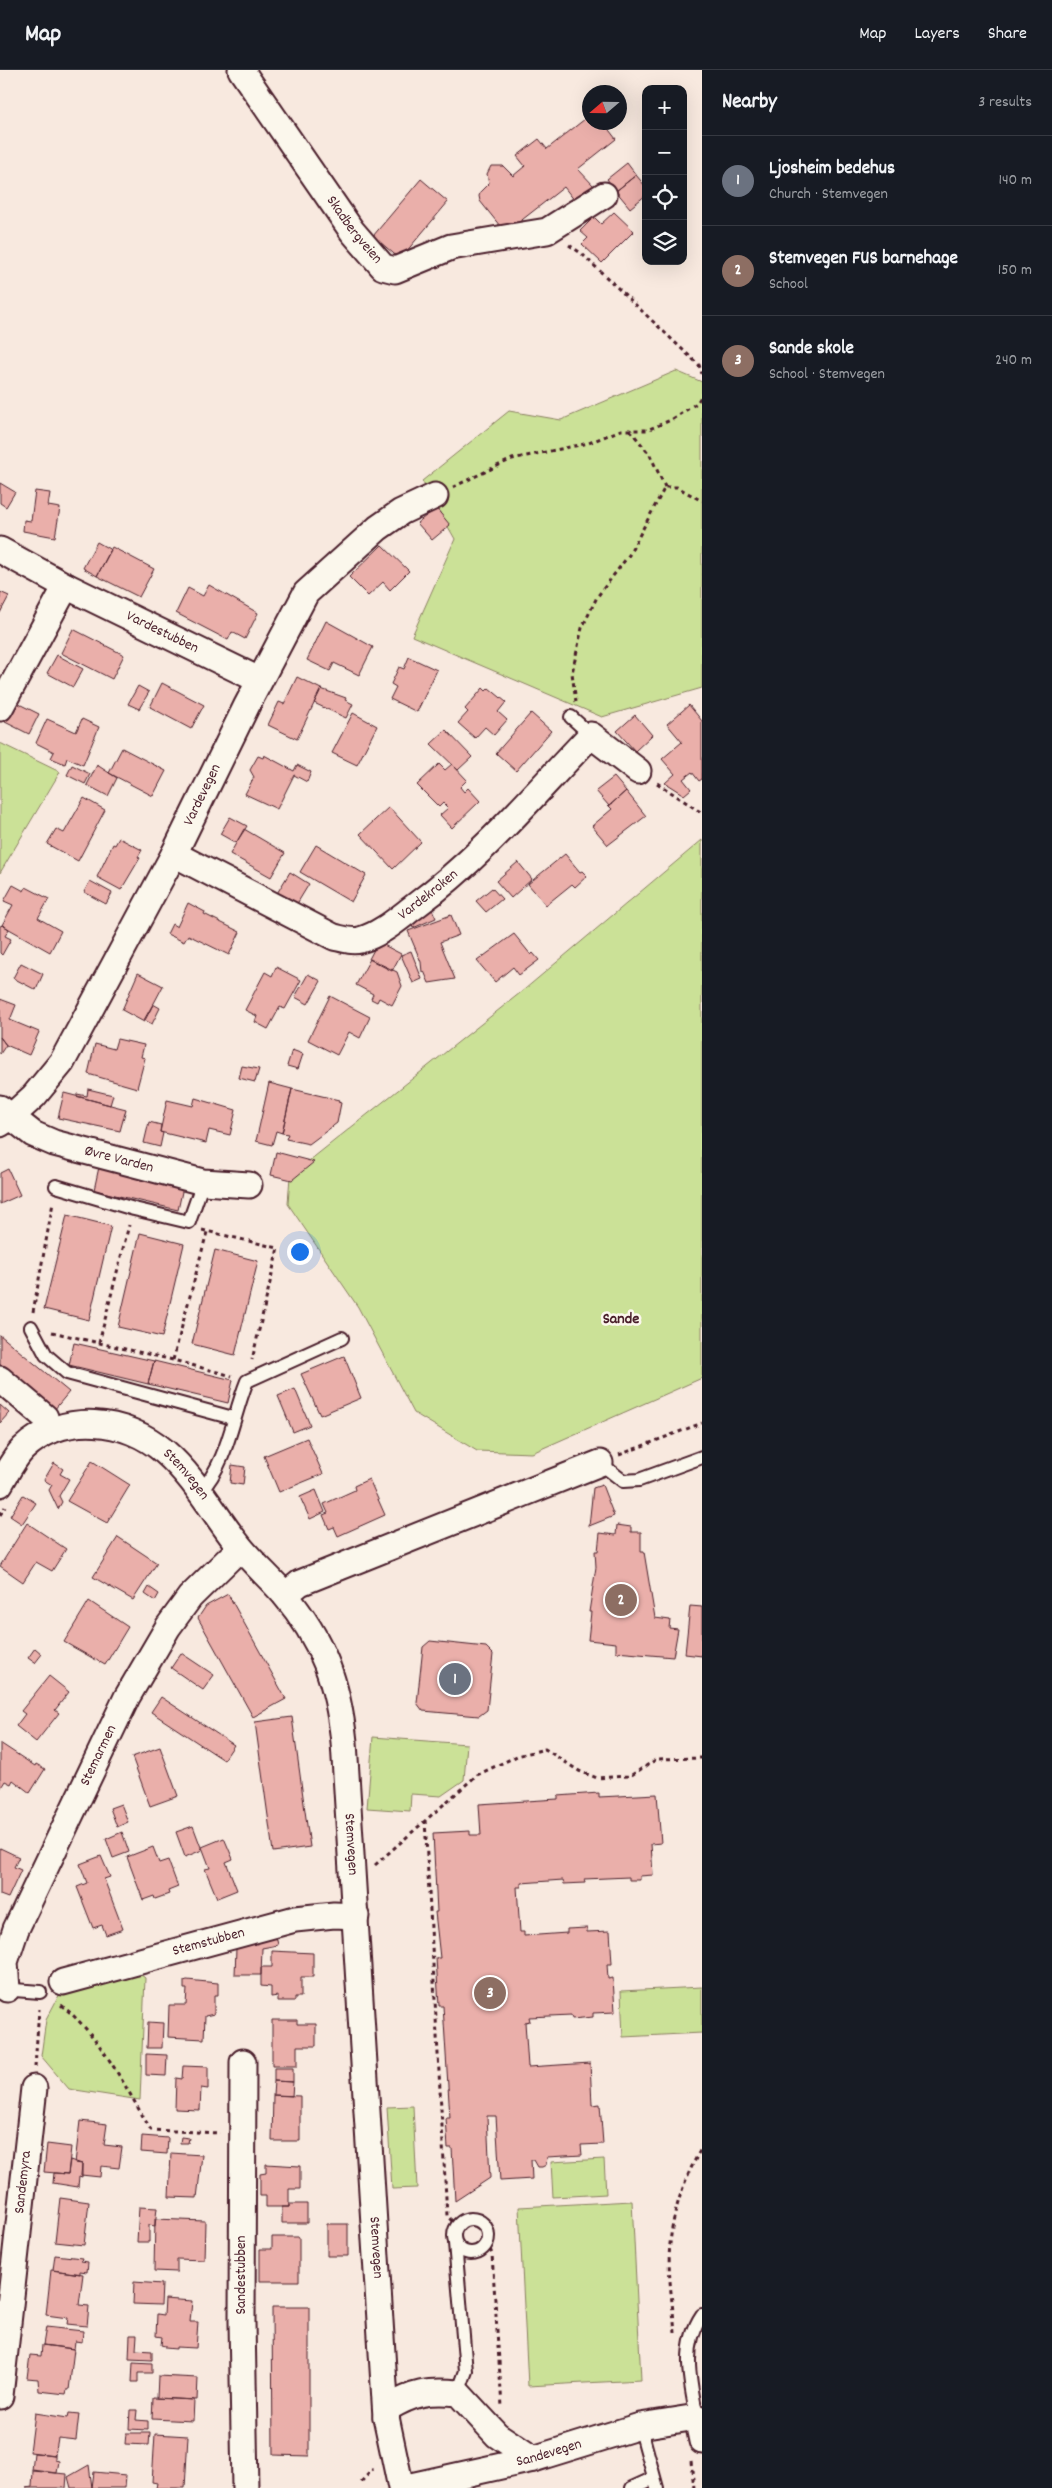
<!DOCTYPE html>
<html lang="en">
<head>
<meta charset="utf-8">
<style>
  body { margin:0; font-family:Dekko,sans-serif; background:#242831; color:#f1f3f6 }
  .controls { position:absolute; right:15px; top:15px; display:grid; overflow:hidden; border-radius:10px; box-shadow:0 5px 20px #0002 }
  .controls button { width:45px; height:45px; display:grid; place-items:center; padding:0; border:0; border-bottom:1px solid #363941; background:#171b24; color:#f1f3f6; font:25px sans-serif }
  .compass { position:absolute; left:582px; top:15px; width:45px; height:45px; border-radius:50%; background:#171b24; box-shadow:0 5px 20px #0002; rotate:250deg }
  .you { position:absolute; left:299px; top:1181px; width:18px; height:18px; margin:-12px; border:4px solid #fff; border-radius:50%; background:#1a73e8; box-shadow:0 0 0 8px #1a73e833 }
  .badge { display:grid; place-items:center; width:32px; height:32px; border-radius:50%; background:#d93025; color:#fff; font-size:16px; font-weight:700 }
  .pin { position:absolute; translate:-50% -50%; border:2px solid #fff; box-shadow:0 1px 5px #0006 }
  .list { margin:0; padding:0; list-style:none }
  h2 { display:flex; justify-content:space-between; align-items:center; height:65px; margin:0; padding:0 20px; font-size:21px }
  h2 small { font-size:16px; font-weight:400; color:#9ea1a6 }
  .list li { display:grid; grid-template-columns:32px 1fr auto; gap:15px; align-items:center; box-sizing:border-box; height:90px; padding:0 20px; border-top:1px solid #363941 }
  .list b { display:block; font-size:19px; white-space:nowrap }
  .list p { margin:0; font-size:16px; white-space:nowrap; color:#9ea1a6 }
  .list em { font-size:16px; font-style:normal; color:#9ea1a6 }
  .icon { flex:none; width:28px; height:28px; fill:none; stroke:currentColor; stroke-width:2; stroke-linecap:round; stroke-linejoin:round }
  .map { position:relative; flex:none; width:702px; height:2418px; overflow:hidden }
  header { display:flex; align-items:center; gap:30px; box-sizing:border-box; height:70px; padding:0 25px; background:#171b24; border-bottom:1px solid #363941 }
  header strong { font-size:24px }
  nav { display:flex; gap:28px; margin-inline-start:auto; font-size:18px }
  main { display:flex }
  aside { flex:1; background:#171b24 }
  .map>svg:first-child { display:block }
</style>
</head>
<body>
<header>
<strong>Map</strong>
<nav><a>Map</a><a>Layers</a><a>Share</a></nav>
</header>
<main>
<div class="map">
<svg width="702" height="2418" viewBox="0 0 702 2418">
  <rect width="100%" height="100%" fill="#f8e9df"/>
  <filter id="ink" filterUnits="userSpaceOnUse"><feTurbulence type="fractalNoise" baseFrequency=".02" numOctaves="2"/><feDisplacementMap in="SourceGraphic" scale="10" xChannelSelector="R" yChannelSelector="G"/><feConvolveMatrix kernelMatrix="1 2 1 2 8 2 1 2 1" color-interpolation-filters="sRGB"/></filter>
  <g filter="url(#ink)">
    <path fill="#cbe197" stroke="#8a8061" d="M676,301l26,11v306l-100,29 -190,-81 43,-97 -33,-58 87,-70 52,9z
      M0,673l60,29 -60,101z
      M702,770v538l-170,75 -55,-2 -63,-38 -56,-106 -70,-103 2,-28 235,-187z
      M373,1667l94,7 -3,36 -23,16 -30,-2 -1,17 -43,-3z
      M135,1900l10,8 -5,122 -71,-11 -28,-33 5,-36 18,-34z
      M702,1917v46l-79,4 -2,-46z
      M413,2036l4,82 -25,1 -5,-82z
      M604,2089l2,35 -53,3 -2,-35z
      M632,2131l9,179 -113,6 -9,-179z"/>
    <path fill="#eaafaa" stroke="#4a1f2b" d="M590,45v7h13l13,17 -38,30 16,17 -19,15 -11,-14 -46,36 -14,8 -24,-30 -1,-5 2,-5 8,-8 -2,-9 4,-8h12l10,10 12,-10 -8,-10 22,-17 8,10z
      M627,93l9,12 -20,16 -9,-12z
      M636,105l10,12v8l-16,13 -14,-17z
      M421,109l27,23 -48,57 -27,-23z
      M614,142l20,19 -32,32 -20,-19 6,-6 -8,-7 14,-14 7,7z
      M0,413l15,9 -9,15 -6,-4z
      M35,421l15,2 -2,13 12,2 -5,29 -32,-6 1,-11 7,1z
      M436,438l14,17 -18,15 -15,-17z
      M97,472l14,8 -14,26 -14,-8z
      M382,475l27,26 -19,19 -7,-8 -15,14 -19,-19z
      M112,477l42,22 -15,28 -42,-21z
      M209,515l49,28 -13,26 -13,-7 -4,8 -52,-27 12,-25 15,8z
      M0,522l9,4 -9,17z
      M326,551l47,26 -14,28 -25,-12 -4,8 -23,-11z
      M73,559l51,26 -12,24 -51,-26z
      M57,585l26,14 -10,18 -26,-14z
      M409,587l28,13 -20,42 -27,-13 6,-12 -5,-3 8,-17 5,2z
      M297,607l24,12 -24,50 -29,-14 11,-23 5,2z
      M162,613l42,22 -13,24 -41,-22z
      M138,616l11,6 -10,17 -11,-5z
      M483,618l3,3 3,-3 17,14 -8,10 9,8 -13,15 -9,-8 -10,11 -17,-15 10,-11 -3,-3z
      M321,619l25,9 -1,2 8,4 -7,14 -32,-15z
      M15,632l24,12 -10,20 -24,-12z
      M689,635l13,16v58l-3,2 -7,-9 -9,7 8,10 -7,6 -19,-12 10,-9 -13,-15 20,-17 -15,-18z
      M353,643l24,13 -20,39 -25,-12z
      M531,643l20,18 -35,40 -20,-18z
      M635,645l17,20 -17,16 -18,-20z
      M47,649l29,13 6,-13 17,8 -16,38 -16,-7 -2,6 -14,-6 3,-6 -18,-9z
      M446,660l26,27 -14,13 -27,-26z
      M122,678l44,23 -13,25 -44,-23z
      M264,685l30,16 3,-6 14,7 -4,10 -13,-7 -17,34 -32,-15 9,-17 -4,-7 8,-14 5,2z
      M439,694l6,6 7,-6 15,16 -7,7 4,5 4,-4 12,13 -28,27 -12,-13 8,-7 -5,-5 -4,4 -22,-22z
      M72,695l18,9 -5,10 -18,-9z
      M97,695l20,13 -9,18 -21,-11z
      M614,707l12,14 -17,15 -13,-15z
      M626,721l20,25 -38,29 -16,-19 20,-17 -3,-3z
      M84,728l21,12 -27,51 -31,-17 9,-15 8,4z
      M389,737l32,35 -28,27 -33,-35z
      M230,747l17,9 -11,17 -16,-9z
      M244,759l41,24 -14,24 -41,-23z
      M119,768l23,12 -4,7 2,1 -19,32 -24,-13 16,-33 2,1z
      M316,775l50,30 -15,27 -51,-30z
      M565,784l15,18 2,-1 5,5 -12,11 -3,-3 -26,21 -18,-21z
      M518,792l14,17 -21,19 -15,-17z
      M290,802l19,12 -14,23 -19,-12z
      M90,811l22,12 -6,11 -22,-12z
      M13,815l11,6 2,-4 23,12 -11,19 23,13 -11,21 -48,-27 11,-20 -9,-4z
      M492,818l10,11 -16,13 -10,-11z
      M188,833l17,9 -1,2 36,18 -11,23 -41,-20 -4,7 -17,-8 5,-10 5,3z
      M430,835l6,13 -23,10 -3,-9z
      M451,845l8,20 -19,7 15,37 -26,4 -5,-12 -2,1 -1,-10 -13,-31z
      M3,855l6,4 -4,7 6,3 -9,16 -2,-2v-27z
      M514,864l17,21 2,-2 6,7 -20,15 -6,-8 -18,15 -18,-21z
      M378,872l23,12 -9,17 -23,-12z
      M411,881l11,28 -9,4 -12,-28z
      M370,889l27,13 5,14 -10,19 -13,-7 -2,4 -6,-3 2,-5 -17,-9z
      M21,893l22,11 -7,16 -23,-12z
      M276,897l25,13 -16,29 -5,-2 -12,22 -13,-7 2,-6 -12,-6 20,-38 7,4z
      M138,903l25,13 -19,36 -22,-12z
      M308,904l13,7 -13,23 -13,-7z
      M330,926l40,21 -10,21 -11,-6 -12,23 -29,-15z
      M0,929l16,6 -6,15 29,12 -10,23 -23,-10 -6,-8z
      M153,934l7,4 -8,16 -8,-4z
      M0,967l6,8 -6,9z
      M117,969l27,6 -3,12 4,1 -8,30 -49,-14 7,-30 19,5z
      M292,980l11,4 -5,15 -11,-3z
      M242,996l17,3 -4,13 -16,-4z
      M269,1013l23,6 -10,44 -6,-2 -4,14 -16,-4z
      M88,1019l25,6 -3,10 -33,-9v-2l10,2z
      M292,1019l47,11 -1,2 3,1 -4,20 -28,21 -23,-5 2,-5 -6,-1z
      M64,1023l62,16 -6,22 -62,-13z
      M195,1028l41,12 -6,25 -21,-5 -3,13 -46,-11 7,-32 26,6z
      M149,1052l12,3 -1,7 3,1 -3,14 -16,-4z
      M276,1082l38,10 -22,18 -21,-5z
      M99,1097l84,20 -5,23 -84,-20z
      M8,1099l12,26 -20,9v-31z
      M67,1145l44,11 -22,94 -45,-11z
      M140,1163l44,11 -22,93 -44,-10z
      M215,1180l43,11 -23,94 -43,-11z
      M0,1265l69,57 -15,18 -54,-45z
      M74,1273l80,18 -6,23 -79,-19z
      M344,1286l17,42 -41,17 -19,-41z
      M154,1291l79,19 -5,23 -80,-19z
      M295,1319l15,36 -17,7 -15,-36z
      M0,1335l9,8 -9,10z
      M307,1368l16,36 -44,18 -15,-36z
      M92,1391l38,24 -23,38 -40,-22z
      M54,1393l9,6 -3,5 9,5 -10,17 3,6 -4,7 -9,-19 3,-5 -8,-5z
      M232,1395l13,2 -2,18 -13,-2z
      M369,1409l16,36 -47,21 -4,-9 -5,2 -6,-14 5,-2 -4,-9 31,-14 -1,-4z
      M602,1415l12,31 -25,10 4,-38z
      M316,1420l9,22 -15,7 -10,-22z
      M23,1425l13,8 -14,21 -12,-8z
      M27,1453l39,26 -14,22 -16,-9 -13,20 -23,-16z
      M617,1455l14,2v5h10v20h3l11,66 15,2 -1,8 9,1 -5,28 -57,-5v-9l-28,-3 3,-28h-2l7,-45 -1,-16h3l2,-18 16,2z
      M118,1467l39,26 -24,37 -40,-23z
      M149,1517l10,7 -4,7 -10,-7z
      M228,1524l58,105 -33,18 -55,-99 8,-12z
      M89,1531l39,26 -23,38 -41,-23z
      M690,1536l12,1v49l-17,-2z
      M430,1571l56,6 7,7 -6,56 -8,6 -56,-5 -6,-8 6,-56z
      M35,1578l7,6 -7,9 -7,-5z
      M181,1583l33,22 -11,15 -32,-22z
      M49,1606l20,16 -14,18 4,3 -23,29 -20,-16 9,-12 -4,-3z
      M161,1627l73,48 -10,15 -73,-48z
      M292,1647l18,130 -37,5 -18,-130z
      M0,1673l35,23 1,-2 9,5 -15,24 -17,-13 -2,4 -6,-3 -5,8z
      M160,1677l18,49 -28,10 -18,-49z
      M599,1723v4l58,-3 4,49 -10,1 2,31 -13,1v4h-11v-3l-45,2 1,4 -21,1 -1,-4 -42,3v4h-4l3,45h4v4l43,-3v-4l20,-1v4l23,-1 2,33h-5l1,15 5,-1 2,34 -22,1v4l-21,2 -1,-4 -42,2 1,4 -5,1 3,45 62,-4 2,42 8,-1 3,40 -22,1 1,10 -35,2 -1,8 -4,2h-4l-4,-7h-3l1,19 -32,2 -4,-65h-9l3,62 -35,23 -3,-53h-4l-2,-30h4l-7,-112h-4l-3,-48h4l-5,-46h2l-4,-79 37,-2v4h11l-2,-31 79,-5v-3z
      M121,1734l7,18 -11,5 -7,-19z
      M193,1756l9,24 -17,7 -9,-25z
      M122,1762l7,20 -16,6 -7,-19z
      M224,1768l9,21 -7,3 11,28 -20,8 -12,-29 5,-1 -8,-21z
      M153,1777l6,16 9,-3 10,27 -10,4 1,3 -14,5 -1,-3 -11,4 -16,-43z
      M0,1778l19,9 -5,10 7,3 -13,28 -8,-3z
      M101,1786l9,21 -6,2 19,50 -17,6 -4,-10 -9,3 -16,-41 10,-4 -7,-19z
      M276,1866l2,9 -16,3 -1,27h-26l1,-27z
      M272,1881l41,2v24h-12v20h-6v4h-17v-5l-7,1v-10l-10,-1v-19h11z
      M187,1910l31,3v12h-4v19l-9,2 -1,23 -36,-2 1,-32h17l1,-16h-3v-8z
      M272,1950h25v4h19v22h-19v20h-25z
      M148,1952l15,1 -1,25h-15z
      M146,1984l21,1 -1,21 -20,-1z
      M183,1996l25,1v22l-7,-1 -1,22 -25,-1 1,-31 6,1z
      M274,1998h19v14l-19,-1z
      M274,2011l19,1 -1,14 -19,-1z
      M273,2025l27,1v45h-28z
      M80,2051l27,3 -3,21 18,2 -3,21 -18,-2 -1,11 -19,-2 1,-11 -7,-1z
      M142,2066l26,2 -1,16 -26,-2z
      M181,2067l8,1 -1,5h-8z
      M47,2074l24,3 -3,27 -24,-2z
      M171,2083l31,2 -5,43 -28,-1z
      M70,2090l12,4v13l-3,-1 -1,11 -25,-4 1,-10 14,1z
      M266,2094l34,2v23h-11v18h-23v-11h-6v-22l6,-1z
      M60,2128l29,4 -5,43 -29,-3z
      M289,2134h18v19h-25v-16h7z
      M139,2137l18,1 -2,18 -6,-1v17h-12z
      M155,2149l50,2 -1,39 -27,-1v13l-23,-1z
      M327,2154h21v32h-21z
      M272,2167h27v44h-39v-32h12z
      M55,2185l27,3 -1,3 7,1 -1,10 -7,-1v3l-27,-4z
      M51,2200l32,4 -4,31 10,1 -2,20 -20,-2 1,-6 -22,-3z
      M134,2212l28,2 -1,21 -28,-1z
      M165,2229l27,2 -2,21h8l-2,26 -20,-1v2l-11,-1v-2l-4,-1 1,-8 -6,-1 1,-22 7,1z
      M272,2237h37v149l-36,-1z
      M46,2257l37,4 -1,11 -7,-1 -1,8 -31,-4z
      M130,2265h7l-1,15 16,1v9l-23,-1z
      M42,2275l32,4 -5,41h-2l-1,4 -27,-3 -1,-12 -11,-1 3,-23 11,1z
      M133,2293l19,1v9h-14v9h-6z
      M158,2306l40,2 -1,22 -40,-2z
      M153,2328l41,2 -1,21 -41,-2z
      M130,2340h7l-1,10 12,1v9l-19,-1z
      M35,2343l33,5 1,-5 10,1 -3,26 -18,-2 -3,17 -25,-3z
      M126,2363h24l-1,12 -24,-1z
      M155,2364l33,2 -3,52h-29l1,-5 -5,-1z
      M34,2383l21,2v5l4,1 -2,12 -25,-3z
      M89,2395l3,23h-21l-3,-11z
      M33,2401l34,3 -1,14h-40l6,-1z
      M94,2402l32,3 -1,13h-33z"/>
    <g fill="none" stroke-linecap="round" stroke-linejoin="round">
      <g stroke="#4a1f2b" stroke-width="16">
        <path id="lane" d="M571,647l20,18
          M56,1116l78,23 55,13 14,-40
          M31,1257l15,28 21,18 166,45
          M600,1393l23,18 16,-1 63,-23
          M200,1422c28,-30 32,-74 47,-111l95,-43
          M2,1919l38,3
          M454 2166a17 17 0 1 1 34 0a17 17 0 1 1-34 0Z
          M455,2173l11,128 -8,22
          M697,2347c-7,-35 -16,-71 5,-102
          M640,2356l17,62
          M632,2418l22,-10"/>
      </g>
      <g stroke="#4a1f2b" stroke-width="29">
        <g id="street">
          <path id="s1" d="M241,0l111,161 31,36 12,3 56,-23 96,-16 57,-36"/>
          <path id="s2" d="M0,480l66,36 193,94"/>
          <path d="M0,638l66,-122"/>
          <path id="s3" d="M174,784l160,83c9,2 17,5 26,3 20,-5 39,-22 55,-34 69,-51 117,-110 176,-171l47,36"/>
          <path id="s4" d="M0,1038l33,26 21,9 149,39 46,3"/>
          <path id="s5" d="M0,1054l11,-7 23,-21 28,-34 112,-208 73,-149 59,-112 72,-65 23,-16 34,-16"/>
          <path d="M0,1309l45,38"/>
          <path id="s6" d="M0,1414c7,-12 14,-26 23,-35 40,-38 103,-31 142,3 31,27 50,64 75,95 14,17 30,31 44,47 39,46 54,90 60,148l42,675 15,71"/>
          <path d="M285,1525l15,-12 300,-120"/>
          <path id="s7" d="M63,1912l232,-63 39,-4 22,1"/>
          <path id="s8" d="M7,1919l-2,-27 11,-33 111,-232 41,-70 22,-30 50,-49"/>
          <path d="M243,1992l-1,260 3,166"/>
          <path id="s9" d="M0,2326l34,-308"/>
          <path d="M386,2347l2,-9c25,-15 40,-18 70,-15l39,42 36,24"/>
          <path d="M697,2347l5,24"/>
          <path id="s10" d="M402,2418l131,-29 107,-33 57,-9"/>
        </g>
      </g>
      <path stroke="#4a1f2b" stroke-width="3" stroke-dasharray="4 4" stroke-linecap="butt" d="M569,175l12,8 102,97 16,15 3,9
        M630,360l20,25 15,32
        M453,417l59,-28 77,-16 32,-13h26l24,-10 26,-17 5,-8
        M576,632l-4,-29 10,-45 15,-31 32,-42 36,-68h12l25,14
        M657,713l45,30
        M202,1160l76,18 -26,112
        M33,1242l20,-109
        M52,1262l121,28 59,16
        M99,1273l30,-118
        M173,1290l34,-128
        M619,1385l83,-32
        M0,1445l5,-8
        M425,1750l22,396 10,10
        M375,1795l102,-90 40,-19 28,-7 34,22 18,7 33,-2 27,-17 45,-1
        M61,1935c40,31 64,82 90,125l69,3
        M35,1997l4,-58
        M487,2172l5,12 10,153
        M675,2263c-2,-28 -8,-61 -5,-89 3,-34 15,-67 32,-97
        M691,2391l3,27
        M361,2412l12,-13"/>
      <use href="#lane" stroke="#fbf7ec" stroke-width="12"/>
      <use href="#street" stroke="#fbf7ec" stroke-width="25"/>
    </g>
  </g>
  <g text-anchor="middle" dominant-baseline="central" stroke-width="5" stroke-linejoin="round" paint-order="stroke">
    <g font-size="15" fill="#4a1f2b" stroke="#fbf7ec">
      <text stroke="none"><textPath href="#s1" startOffset="196">Skadbergveien</textPath></text>
      <text stroke="none"><textPath href="#s2" startOffset="182">Vardestubben</textPath></text>
      <text stroke="none"><textPath href="#s5" startOffset="390">Vardevegen</textPath></text>
      <text stroke="none"><textPath href="#s3" startOffset="289">Vardekroken</textPath></text>
      <text stroke="none"><textPath href="#s4" startOffset="132">Øvre Varden</textPath></text>
      <text stroke="none"><textPath href="#s6" startOffset="228">Stemvegen</textPath></text>
      <text stroke="none"><textPath href="#s8" startOffset="254">Stemarmen</textPath></text>
      <text stroke="none"><textPath href="#s6" startOffset="648">Stemvegen</textPath></text>
      <text stroke="none"><textPath href="#s7" startOffset="151">Stemstubben</textPath></text>
      <text stroke="none"><textPath href="#s9" startOffset="215">Sandemyra</textPath></text>
      <text stroke="none"><textPath href="#s6" startOffset="1052">Stemvegen</textPath></text>
      <text transform="translate(242 2205) rotate(-90)">Sandestubben</text>
      <text stroke="none"><textPath href="#s10" startOffset="151">Sandevegen</textPath></text>
    </g>
    <g font-size="16" font-weight="bold" fill="#4a1f2b" stroke="#fbf7ec">
      <text x="621" y="1249">Sande</text>
    </g>
  </g>
</svg>
<div class="controls">
<button>+</button>
<button>−</button>
<button><svg class="icon" aria-label="locate" viewBox="0 0 24 24"><circle cx="12" cy="12" r="6"/><path d="M12 2v4M12 18v4M2 12h4M18 12h4"/></svg></button>
<button><svg class="icon" aria-label="layers" viewBox="0 0 24 24"><path d="M12 4l9 5-9 5-9-5zM3 14l9 5 9-5"/></svg></button>
</div>
<svg class="compass" viewBox="-18 -18 36 36"><path d="M0-13l5 13h-10z" fill="#e53935"/><path d="M0 13l5-13h-10z" fill="#9ea1a6"/></svg>
<div class="you"></div>
<div class="pin badge" style="left:455px;top:1609px;background:#6b7280">1</div>
<div class="pin badge" style="left:621px;top:1530px;background:#8d6e63">2</div>
<div class="pin badge" style="left:490px;top:1923px;background:#8d6e63">3</div>
</div>
<aside>
<h2>Nearby<small>3 results</small></h2>
<ul class="list">
<li><span class="badge" style="background:#6b7280">1</span><div><b>Ljosheim bedehus</b><p>Church · Stemvegen</p></div><em>140 m</em></li>
<li><span class="badge" style="background:#8d6e63">2</span><div><b>Stemvegen FUS barnehage</b><p>School</p></div><em>150 m</em></li>
<li><span class="badge" style="background:#8d6e63">3</span><div><b>Sande skole</b><p>School · Stemvegen</p></div><em>240 m</em></li>
</ul>
</aside>
</main>
</body>
</html>
